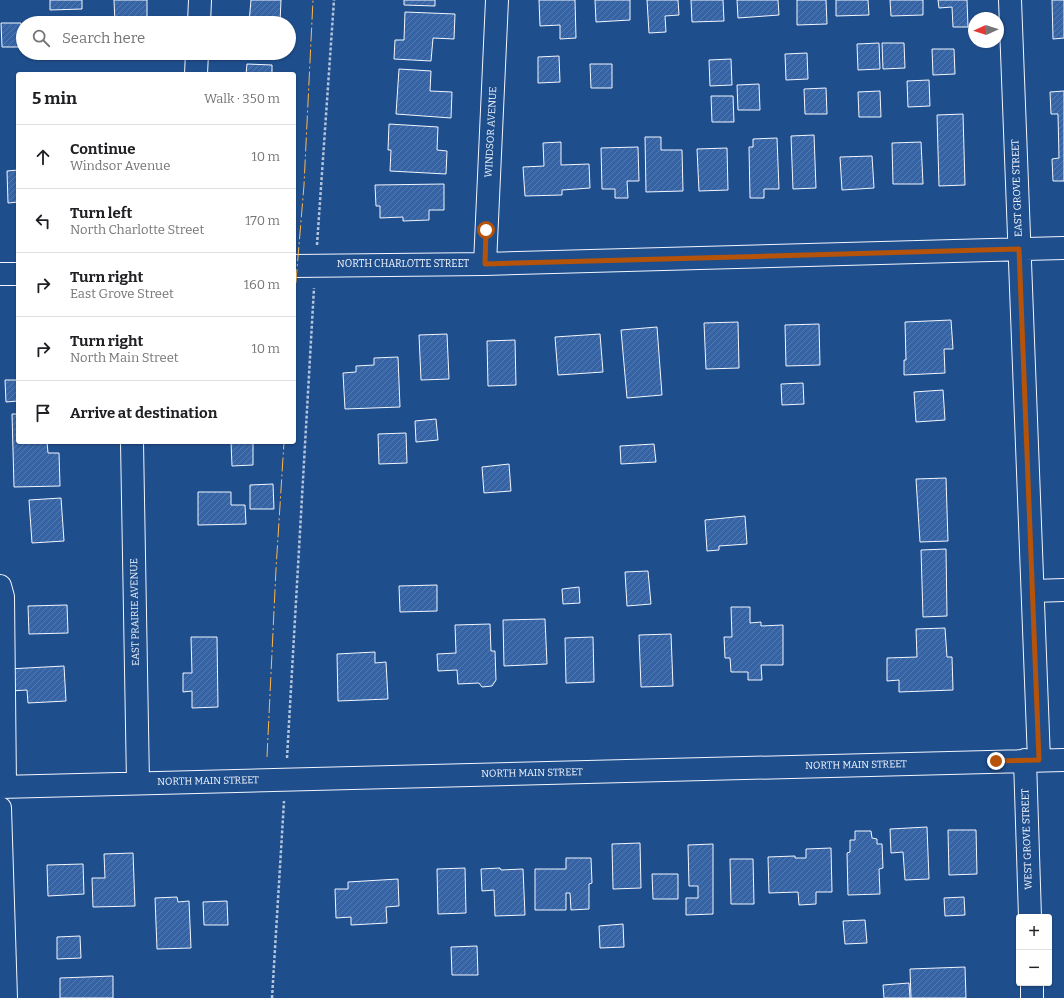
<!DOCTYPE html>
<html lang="en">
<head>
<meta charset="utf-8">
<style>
  body { margin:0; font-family:Bitter,serif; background:#f2f2f2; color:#202124 }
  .controls { position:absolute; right:12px; bottom:12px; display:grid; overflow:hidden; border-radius:4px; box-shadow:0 1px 3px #0004 }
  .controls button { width:36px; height:36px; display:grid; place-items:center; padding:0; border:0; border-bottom:1px solid #e0e0e0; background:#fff; color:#202124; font:20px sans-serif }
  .compass { position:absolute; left:968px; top:12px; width:36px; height:36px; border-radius:50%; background:#fff; box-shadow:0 1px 3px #0004; rotate:267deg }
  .stop { position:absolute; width:12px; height:12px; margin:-9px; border:3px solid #b45309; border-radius:50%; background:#fff }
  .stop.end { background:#b45309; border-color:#fff; box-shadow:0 1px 4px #0008 }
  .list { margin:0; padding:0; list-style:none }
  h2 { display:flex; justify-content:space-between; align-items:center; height:52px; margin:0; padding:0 16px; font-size:17px }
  h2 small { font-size:13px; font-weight:400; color:#757577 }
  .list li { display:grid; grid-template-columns:26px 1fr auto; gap:12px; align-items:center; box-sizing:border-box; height:64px; padding:0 16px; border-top:1px solid #e0e0e0 }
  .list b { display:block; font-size:15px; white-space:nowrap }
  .list p { margin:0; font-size:13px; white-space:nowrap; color:#757577 }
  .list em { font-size:13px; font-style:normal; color:#757577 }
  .icon { flex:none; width:22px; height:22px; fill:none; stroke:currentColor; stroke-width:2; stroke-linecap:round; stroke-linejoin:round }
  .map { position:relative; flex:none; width:1064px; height:998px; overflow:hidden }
  .search { position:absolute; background:#fff; box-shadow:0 1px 3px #0004; left:16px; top:16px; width:280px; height:44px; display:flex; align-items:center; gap:10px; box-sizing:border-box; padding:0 14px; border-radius:22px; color:#757577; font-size:15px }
  .panel { position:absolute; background:#fff; box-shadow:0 1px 3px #0004; left:16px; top:72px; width:280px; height:372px; border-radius:4px }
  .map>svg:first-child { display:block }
</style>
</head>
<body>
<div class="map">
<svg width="1064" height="998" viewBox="0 0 1064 998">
  <defs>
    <pattern id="building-hatch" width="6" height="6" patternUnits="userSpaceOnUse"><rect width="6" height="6" fill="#3563a3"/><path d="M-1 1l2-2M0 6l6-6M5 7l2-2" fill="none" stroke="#537ab1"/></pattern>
  </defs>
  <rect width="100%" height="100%" fill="#1f4e8c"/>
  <path fill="url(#building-hatch)" stroke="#f2f6ff" d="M50,0h32v9l-32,1z
    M114,0h33v23h-32z
    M251,0h30l-1,23h-31z
    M404,0h31v6l-31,-1z
    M539,0h36l1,38 -16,1v-14l-20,1z
    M595,0h35v20l-34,2z
    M647,0h31l1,15 -14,1 1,16 -17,1z
    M691,0h32l1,21 -32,1z
    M737,0h41l1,15 -41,3z
    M797,0h29l1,24 -30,1z
    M836,0h32l1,15 -33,1z
    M890,0h33v15l-32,1z
    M938,0h29l1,27h-15l-1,-20 -13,1z
    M1052,0h12v38l-11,1z
    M405,12l50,2 -1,25 -21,-1 -2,23 -37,-2 1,-19h9z
    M1,23h20v24h-19z
    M879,43l1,26 -22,1 -1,-26z
    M882,43h22l1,25 -22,1z
    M932,49h22l1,25 -22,1z
    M807,53l1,26 -22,1 -1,-26z
    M559,56l1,26 -22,1v-26z
    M731,59l1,26 -22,1 -1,-26z
    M247,64l25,1v9h-26z
    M590,64h22v24h-21z
    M399,69l32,2 -1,20 22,1 -1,26 -55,-4z
    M929,80l1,26 -22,1 -1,-26z
    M759,84l1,26h-22l-1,-25z
    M826,88l1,26h-22l-1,-25z
    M880,91l1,26h-22l-1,-25z
    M1064,91v90h-11l-1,-22 7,-1 -1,-44h-7l-1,-22z
    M711,96h22l1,26h-22z
    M963,114l2,71 -26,1 -2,-71z
    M389,124l49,3 -1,23 10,1 -1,23 -56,-3 1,-21h-3z
    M814,135l2,53 -23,1 -2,-53z
    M645,137h16v13h21l1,41 -37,1z
    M777,138l2,51h-15v9h-14l-1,-51h4v-8z
    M561,142v23l28,-1 1,24 -28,2v5l-37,1 -2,-29 21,-1 -1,-23z
    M921,142l2,42h-30l-1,-41z
    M638,147l1,34h-12l1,17h-13v-9h-13l-1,-41z
    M727,148l1,42 -29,1 -2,-42z
    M872,156l2,32 -32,2 -2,-33z
    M18,170v32l-10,1 -1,-32z
    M444,184v26h-15v10l-26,1v-4l-23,1v-12h-4l-1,-21z
    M951,320l2,29h-9l1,24 -41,2v-15h2l-1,-38z
    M738,322l1,46 -33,1 -2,-46z
    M819,324l1,41 -34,1 -1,-41z
    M657,327l5,68 -35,3 -6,-68z
    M447,334l2,45 -28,1 -2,-45z
    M600,334l3,38 -45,3 -3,-38z
    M515,340l1,45 -28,1 -1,-45z
    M398,357l2,50 -55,2 -2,-36 13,-1v-6l18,-1v-7z
    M5,380h13v21l-12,1z
    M803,383l1,21 -22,1 -1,-21z
    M943,390l2,30 -29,2 -2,-30z
    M12,414h6v28h29l1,11h11l1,33 -46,1z
    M436,419l2,21 -22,2 -1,-21z
    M406,433l1,30 -28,1 -1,-30z
    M231,442h22v23l-21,1z
    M654,444l2,18 -35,2 -1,-18z
    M509,464l2,27 -27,2 -2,-26z
    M946,478l2,63 -28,1 -4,-63z
    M273,484l1,25h-24v-24z
    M198,492h33v13h14l1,19 -48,1z
    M61,498l3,43 -32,2 -3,-43z
    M745,516l2,28 -28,2v4l-12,1 -2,-31z
    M946,549l1,67 -24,1 -2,-67z
    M648,571l3,33 -24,2 -2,-34z
    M437,585v26l-37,1 -1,-26z
    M579,587l1,16 -17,1 -1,-15z
    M67,605l1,28 -39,1 -1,-28z
    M731,607h19v16l11,-1v4l22,-1v40h-22l1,15h-14v-8h-17l-1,-14h-5l-1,-21h8z
    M545,619l2,45 -43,2 -1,-46z
    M490,624l1,27h4l1,29 -4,6 -10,1 -3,-4 -21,1 -1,-14 -19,1 -1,-17 19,-1 -1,-28z
    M945,628l2,29h5l1,33 -54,2v-12l-12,1v-23l30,-1 -1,-28z
    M671,634l2,52 -32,1 -2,-52z
    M191,637h26l1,70 -26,1v-17l-9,1v-19h9z
    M593,637l1,45 -28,1 -1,-45z
    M375,652v11l11,-1 2,37 -50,2 -1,-47z
    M64,666l2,35 -38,2 -1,-13 -17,1 -2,-22z
    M927,827l2,52 -24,1 -2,-28 -12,1 -1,-24z
    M948,830h28l1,44 -28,1z
    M855,831h16l1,7 5,1v5h5l1,24 -4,1 1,25 -32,1 -1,-42 3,-1v-12h5z
    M640,843l1,45 -28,1 -1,-45z
    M713,844v70l-27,1v-17h12v-12h-9l-1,-41z
    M831,848l1,44h-16v12l-17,1 -1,-13 -29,1 -1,-36 27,-1v2h11v-9z
    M133,853l2,53 -42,1 -1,-29h13l-1,-24z
    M566,858h25l1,25 -3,1v25l-18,1 -1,-17h-4v17h-31v-41h31z
    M730,859h23l1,45h-23z
    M83,864l1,30 -36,2 -1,-31z
    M465,868l1,45 -28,1 -1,-45z
    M500,868l1,2 22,-1 2,46 -30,1 -1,-26 -12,1 -1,-22z
    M652,874h26v25h-25z
    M398,879l1,27 -13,1 1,16 -36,2v-8l-15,1 -1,-29h13v-7z
    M177,897l1,5 11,-1 2,47 -34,1 -2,-51z
    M964,897l1,18 -20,1 -1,-18z
    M227,901l1,24h-24l-1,-23z
    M865,920l2,23 -22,1 -2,-23z
    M623,924l1,23 -24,1 -1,-22z
    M80,936l1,22 -24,1v-22z
    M477,946l1,29h-26l-1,-28z
    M965,967l1,31h-55l-1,-29z
    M113,976v22h-53v-20z
    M909,983l1,15h-26l-1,-13z"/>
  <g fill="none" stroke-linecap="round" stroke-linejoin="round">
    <g stroke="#f2f6ff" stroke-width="24">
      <path id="minor" d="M1010,0l29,760
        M199,23l1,-23
        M196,74l1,-21
        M485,264l12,-264
        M294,266l191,-2 579,-16
        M0,274h18
        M132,442l6,341
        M0,586l3,11 2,189
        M1033,591l31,-1
        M1025,760l5,157
        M0,787l1064,-27
        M0,808l6,190
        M1032,983v15"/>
    </g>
    <path stroke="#b3c4dc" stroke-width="2.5" stroke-dasharray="3 2" stroke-linecap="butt" d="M317,245l17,-245
      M287,758l27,-470
      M272,998l12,-197"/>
    <use href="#minor" stroke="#1f4e8c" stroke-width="22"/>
    <path stroke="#ffb74d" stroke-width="1" stroke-dasharray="14 3 2 3" stroke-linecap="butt" d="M294,305l10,-120 9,-185
      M267,757l9,-188 8,-127"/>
  </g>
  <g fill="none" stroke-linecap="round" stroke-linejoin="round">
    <path stroke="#b45309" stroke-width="5" d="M486,230l-1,34 534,-15 20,511 -43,1"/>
  </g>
  <g text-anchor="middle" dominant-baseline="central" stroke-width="3" stroke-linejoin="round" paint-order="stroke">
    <g font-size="10" fill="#f2f6ff" stroke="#1f4e8c">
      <text transform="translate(491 132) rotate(-87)">WINDSOR AVENUE</text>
      <text transform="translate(1017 188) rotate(-92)">EAST GROVE STREET</text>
      <text x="403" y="264">NORTH CHARLOTTE STREET</text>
      <text transform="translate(135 612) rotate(-91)">EAST PRAIRIE AVENUE</text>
      <text transform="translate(856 765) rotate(-1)">NORTH MAIN STREET</text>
      <text transform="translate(532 773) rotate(-1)">NORTH MAIN STREET</text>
      <text transform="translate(208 781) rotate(-1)">NORTH MAIN STREET</text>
      <text transform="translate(1027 839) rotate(-92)">WEST GROVE STREET</text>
    </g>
  </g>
</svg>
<div class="controls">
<button>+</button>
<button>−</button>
</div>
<svg class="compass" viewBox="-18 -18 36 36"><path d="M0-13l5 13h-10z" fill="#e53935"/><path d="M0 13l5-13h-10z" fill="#757577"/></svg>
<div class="stop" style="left:486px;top:230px"></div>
<div class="stop end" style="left:996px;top:761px"></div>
<div class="search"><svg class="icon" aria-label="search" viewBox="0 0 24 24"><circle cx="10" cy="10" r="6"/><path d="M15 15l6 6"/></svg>Search here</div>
<section class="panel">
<h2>5 min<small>Walk · 350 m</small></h2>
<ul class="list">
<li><svg class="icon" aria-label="ahead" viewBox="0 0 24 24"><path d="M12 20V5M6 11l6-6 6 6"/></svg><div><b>Continue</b><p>Windsor Avenue</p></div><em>10 m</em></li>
<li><svg class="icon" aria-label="left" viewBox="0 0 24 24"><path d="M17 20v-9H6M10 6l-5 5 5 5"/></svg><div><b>Turn left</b><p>North Charlotte Street</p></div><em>170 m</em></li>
<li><svg class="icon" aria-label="right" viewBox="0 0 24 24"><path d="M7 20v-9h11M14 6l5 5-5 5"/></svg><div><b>Turn right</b><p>East Grove Street</p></div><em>160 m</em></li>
<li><svg class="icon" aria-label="right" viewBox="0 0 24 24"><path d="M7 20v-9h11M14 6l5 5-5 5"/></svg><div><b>Turn right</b><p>North Main Street</p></div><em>10 m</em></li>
<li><svg class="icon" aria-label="arrive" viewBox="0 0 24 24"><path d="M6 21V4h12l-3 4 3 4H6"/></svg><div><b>Arrive at destination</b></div></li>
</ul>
</section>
</div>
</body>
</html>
